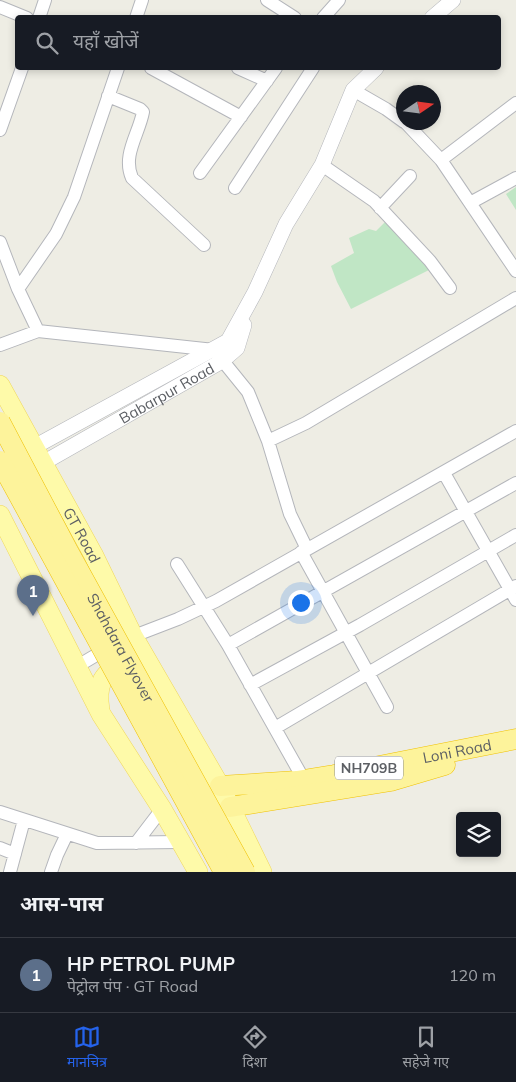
<!DOCTYPE html>
<html lang="hi">
<head>
<meta charset="utf-8">
<style>
  body { margin:0; font-family:Mulish,"Noto Sans Devanagari",sans-serif; background:#242831; color:#f1f3f6 }
  .controls { position:absolute; right:15px; bottom:15px; display:grid; overflow:hidden; border-radius:5px; box-shadow:0 2px 8px #0003 }
  .controls button { width:45px; height:45px; display:grid; place-items:center; padding:0; border:0; border-bottom:1px solid #363941; background:#171b24; color:#f1f3f6; font:25px sans-serif }
  .compass { position:absolute; left:396px; top:85px; width:45px; height:45px; border-radius:50%; background:#171b24; box-shadow:0 2px 8px #0003; rotate:77deg }
  .you { position:absolute; left:300px; top:602px; width:18px; height:18px; margin:-12px; border:4px solid #fff; border-radius:50%; background:#1a73e8; box-shadow:0 0 0 8px #1a73e833 }
  .badge { display:grid; place-items:center; width:32px; height:32px; border-radius:50%; background:#2563eb; color:#fff; font-size:16px; font-weight:700 }
  .pin { position:absolute; translate:-50% -41px; filter:drop-shadow(0 1px 2px #0008) }
  .pin::after { content:''; position:absolute; top:26px; width:18px; height:15px; background:inherit; clip-path:polygon(0 0,100% 0,50% 100%) }
  .list { margin:0; padding:0; list-style:none }
  h2 { display:flex; justify-content:space-between; align-items:center; height:65px; margin:0; padding:0 20px; font-size:21px }
  h2 small { font-size:16px; font-weight:400; color:#9ea1a6 }
  .list li { display:grid; grid-template-columns:32px 1fr auto; gap:15px; align-items:center; box-sizing:border-box; height:75px; padding:0 20px; border-top:1px solid #363941 }
  .list b { display:block; font-size:19px; white-space:nowrap }
  .list p { margin:0; font-size:16px; white-space:nowrap; color:#9ea1a6 }
  .list em { font-size:16px; font-style:normal; color:#9ea1a6 }
  .icon { flex:none; width:28px; height:28px; fill:none; stroke:currentColor; stroke-width:2; stroke-linecap:round; stroke-linejoin:round }
  .map { position:relative; flex:none; width:516px; height:872px; overflow:hidden }
  .search { position:absolute; background:#171b24; box-shadow:0 2px 8px #0003; left:15px; right:15px; top:15px; height:55px; display:flex; align-items:center; gap:12px; box-sizing:border-box; padding:0 18px; border-radius:5px; color:#9ea1a6; font-size:19px }
  .sheet { height:140px; background:#171b24 }
  nav { display:flex; justify-content:space-around; align-items:center; box-sizing:border-box; height:70px; border-top:1px solid #363941; background:#171b24; font-size:14px; color:#9ea1a6 }
  nav a { display:grid; justify-items:center; gap:2px }
  nav .on { color:#2563eb }
  .map>svg:first-child { display:block }
</style>
</head>
<body>
<div class="map">
<svg width="516" height="872" viewBox="0 0 516 872">
  <rect width="100%" height="100%" fill="#eeede4"/>
  <path fill="#c0e6c5" d="M516,187v23l-10,-16z
    M386,221l45,48 -80,40 -14,-27 -6,-16 23,-13 -5,-15 20,-9 7,2z"/>
  <g fill="none" stroke-linecap="round" stroke-linejoin="round">
    <g stroke="#b4b6bb" stroke-width="14">
      <path id="minor" d="M267,0l28,18
        M0,7l27,11
        M39,18l6,-18
        M136,18l6,-18
        M323,18l16,-18
        M151,68l90,49
        M238,68l29,13
        M353,90l33,19 18,13
        M108,96l32,13 3,3c-4,22 -21,43 -11,66l72,67
        M405,122l36,38 75,111
        M0,130l22,-62
        M441,160l75,-57
        M322,165l52,36 56,60 20,27
        M200,173l76,-105
        M235,188l78,-120
        M470,203l46,-25
        M380,208l30,-32
        M0,242l18,47
        M38,331l176,19 34,42 20,49 22,73 17,35
        M0,345l38,-14 -20,-42 38,-55 18,-37 44,-129
        M268,441l38,-18 210,-125
        M444,473l72,127
        M301,552l86,155
        M177,564l51,81
        M126,639l52,-20 38,-18 300,-170
        M76,667l32,-19
        M250,685l110,-60 156,-90
        M275,728l241,-142
        M304,780l-76,-135 288,-162
        M0,812l97,31 82,-1
        M136,843l26,-34
        M0,848l15,6
        M10,872l14,-52
        M51,872l6,-17 10,-21"/>
    </g>
    <g stroke="#b4b6bb" stroke-width="16">
      <g id="tertiary">
        <path d="M432,18l21,-18"/>
        <path d="M34,447l194,-106 27,-49 31,-68 36,-59 31,-75 23,-22"/>
        <path id="s1" d="M43,463l179,-102 15,-13 7,-23"/>
      </g>
    </g>
    <g stroke="#f0d75b" stroke-width="20">
      <g id="primary">
        <path id="s2" d="M0,385l93,169 40,82 87,150 42,86"/>
        <path d="M0,515l101,199 61,95 36,63"/>
        <path d="M100,710c-4,-25 2,-40 27,-46"/>
      </g>
    </g>
    <g stroke="#f0c102" stroke-width="21">
      <g id="trunk">
        <path id="s3" d="M220,786l77,-5 37,-6 182,-36"/>
        <path d="M230,807l161,-26 54,-16"/>
      </g>
    </g>
    <use href="#minor" stroke="#fff" stroke-width="12"/>
    <use href="#tertiary" stroke="#fff" stroke-width="15"/>
    <use href="#primary" stroke="#fefaa9" stroke-width="19"/>
    <use href="#trunk" stroke="#fdf39b" stroke-width="20"/>
    <g stroke="#f0c102" stroke-width="21" stroke-linecap="butt">
      <g id="trunk-bridge">
        <path id="s4" d="M0,422l68,129 177,321"/>
        <path d="M0,461l224,411"/>
      </g>
    </g>
    <use href="#trunk-bridge" stroke="#fdf39b" stroke-width="20"/>
  </g>
  <g text-anchor="middle" dominant-baseline="central" stroke-width="4" stroke-linejoin="round" paint-order="stroke">
    <rect fill="#fff" stroke="#8d8f92" stroke-width="1" x="335" y="756.5" width="68" height="23" rx="4"/>
    <g font-size="14" font-weight="bold" fill="#5c5f64">
      <text x="369" y="768">NH709B</text>
    </g>
    <g font-size="15" fill="#5c5f64" stroke="#fff">
      <text stroke="none"><textPath href="#s1" startOffset="142">Babarpur Road</textPath></text>
      <text stroke="none"><textPath href="#s2" startOffset="171">GT Road</textPath></text>
      <text stroke="none"><textPath href="#s4" startOffset="256">Shahdara Flyover</textPath></text>
      <text stroke="none"><textPath href="#s3" startOffset="240">Loni Road</textPath></text>
    </g>
  </g>
</svg>
<div class="controls">
<button><svg class="icon" aria-label="layers" viewBox="0 0 24 24"><path d="M12 4l9 5-9 5-9-5zM3 14l9 5 9-5"/></svg></button>
</div>
<svg class="compass" viewBox="-18 -18 36 36"><path d="M0-13l5 13h-10z" fill="#e53935"/><path d="M0 13l5-13h-10z" fill="#9ea1a6"/></svg>
<div class="you"></div>
<div class="pin badge" style="left:33px;top:616px;background:#5c6f8a">1</div>
<div class="search"><svg class="icon" aria-label="search" viewBox="0 0 24 24"><circle cx="10" cy="10" r="6"/><path d="M15 15l6 6"/></svg>यहाँ खोजें</div>
</div>
<section class="sheet">
<h2>आस-पास<small></small></h2>
<ul class="list">
<li><span class="badge" style="background:#5c6f8a">1</span><div><b>HP PETROL PUMP</b><p>पेट्रोल पंप · GT Road</p></div><em>120 m</em></li>
</ul>
</section>
<nav>
<a class="on"><svg class="icon" aria-label="map" viewBox="0 0 24 24"><path d="M3 6l6-2 6 2 6-2v14l-6 2-6-2-6 2zM9 4v14M15 6v14"/></svg>मानचित्र</a>
<a><svg class="icon" aria-label="directions" viewBox="0 0 24 24"><path d="M12 3l9 9-9 9-9-9zM9 14v-3h6M13 9l2 2-2 2"/></svg>दिशा</a>
<a><svg class="icon" aria-label="saved" viewBox="0 0 24 24"><path d="M7 4h10v16l-5-4-5 4z"/></svg>सहेजे गए</a>
</nav>
</body>
</html>
